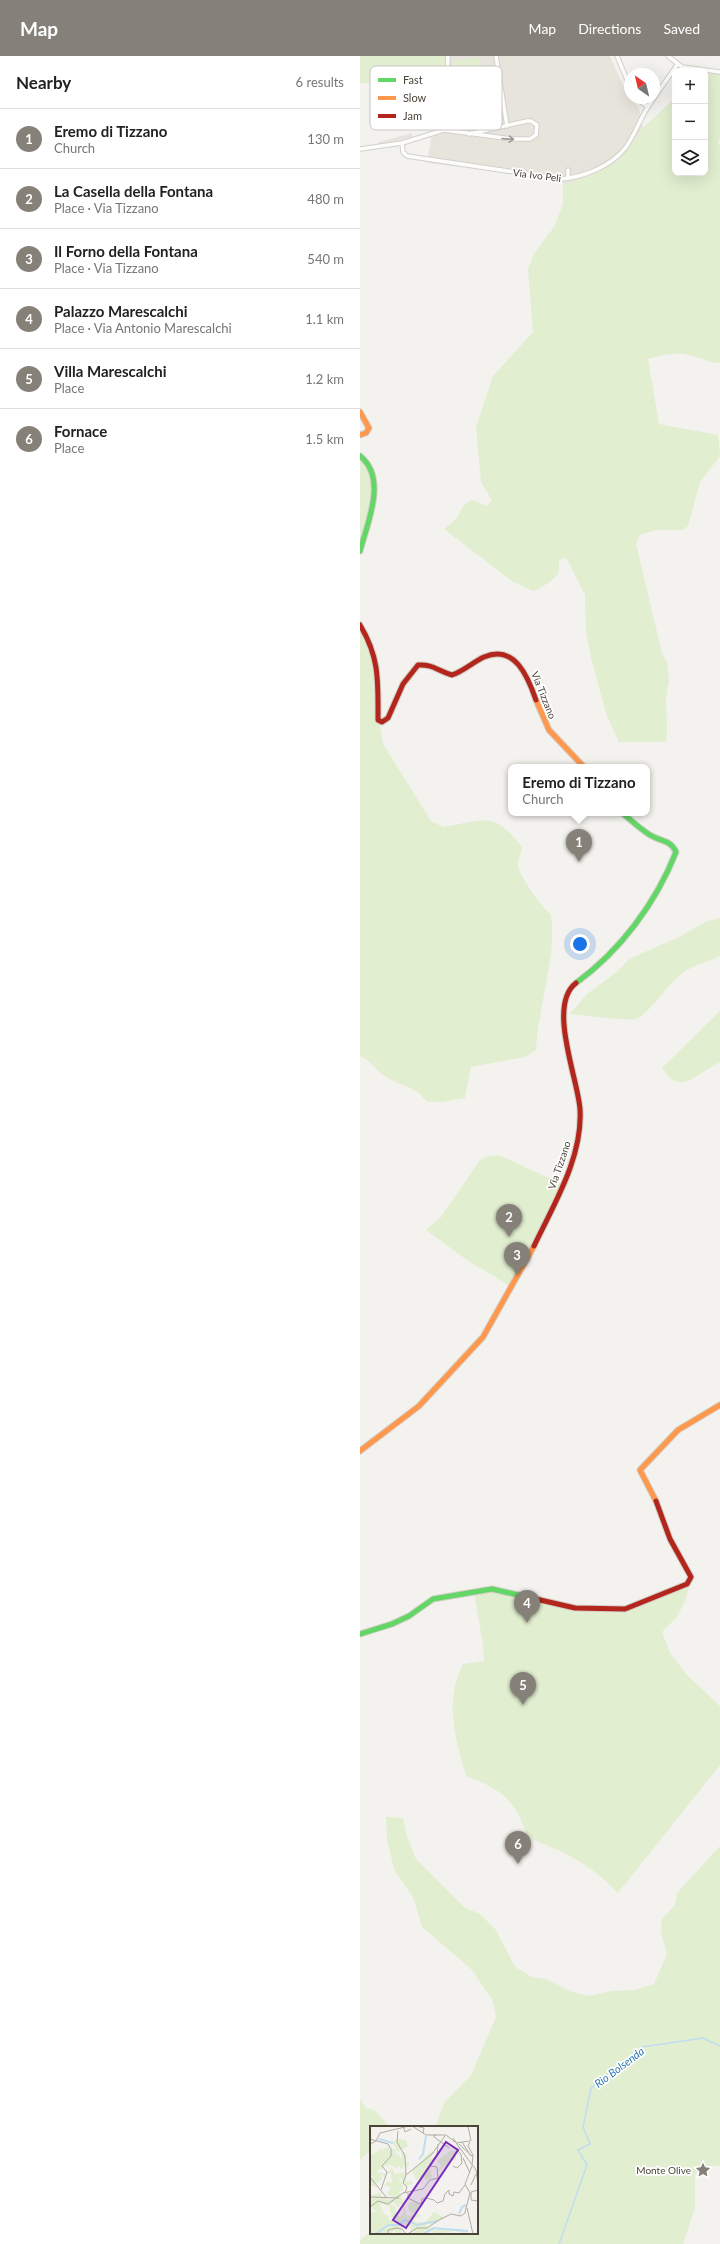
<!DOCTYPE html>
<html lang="en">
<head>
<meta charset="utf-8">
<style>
  body { margin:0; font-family:Lato,sans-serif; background:#f2f2f2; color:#222 }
  .controls { position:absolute; right:12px; top:12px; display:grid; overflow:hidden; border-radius:8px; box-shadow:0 4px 16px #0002 }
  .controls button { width:36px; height:36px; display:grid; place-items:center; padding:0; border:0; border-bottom:1px solid #e0e0e0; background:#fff; color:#222; font:20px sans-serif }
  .compass { position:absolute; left:264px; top:12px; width:36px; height:36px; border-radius:50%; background:#fff; box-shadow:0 4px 16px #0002; rotate:326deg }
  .you { position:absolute; left:220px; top:888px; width:14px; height:14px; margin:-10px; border:3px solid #fff; border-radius:50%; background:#1a73e8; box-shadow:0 0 0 6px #1a73e833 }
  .badge { display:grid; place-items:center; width:26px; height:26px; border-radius:50%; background:#868178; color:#fff; font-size:13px; font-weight:700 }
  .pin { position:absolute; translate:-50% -33px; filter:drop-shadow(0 1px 2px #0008) }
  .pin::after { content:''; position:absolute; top:21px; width:14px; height:12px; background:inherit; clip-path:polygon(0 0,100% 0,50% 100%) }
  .popup { position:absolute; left:148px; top:708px; width:142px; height:52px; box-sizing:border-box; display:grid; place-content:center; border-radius:8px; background:#fff; filter:drop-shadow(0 1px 3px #0005); font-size:13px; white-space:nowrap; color:#767676 }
  .popup b { font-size:15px; color:#222 }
  .popup::after { content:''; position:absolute; left:50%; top:100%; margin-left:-8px; border:8px solid transparent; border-top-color:#fff }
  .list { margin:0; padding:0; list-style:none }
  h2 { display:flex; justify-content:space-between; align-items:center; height:52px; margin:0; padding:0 16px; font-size:17px }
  h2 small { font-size:13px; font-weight:400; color:#767676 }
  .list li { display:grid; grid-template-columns:26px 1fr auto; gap:12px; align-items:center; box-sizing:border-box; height:60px; padding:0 16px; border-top:1px solid #e0e0e0 }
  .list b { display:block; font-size:15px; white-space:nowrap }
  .list p { margin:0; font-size:13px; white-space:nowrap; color:#767676 }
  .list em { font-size:13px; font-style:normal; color:#767676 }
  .icon { flex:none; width:22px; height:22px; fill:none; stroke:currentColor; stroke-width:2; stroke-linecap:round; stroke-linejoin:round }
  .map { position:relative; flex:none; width:360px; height:2188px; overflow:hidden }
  header { display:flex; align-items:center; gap:24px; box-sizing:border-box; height:56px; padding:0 20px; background:#868178; color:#fff }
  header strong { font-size:19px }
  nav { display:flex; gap:22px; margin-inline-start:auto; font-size:14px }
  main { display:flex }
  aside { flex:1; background:#fff }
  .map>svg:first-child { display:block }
</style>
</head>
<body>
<header>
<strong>Map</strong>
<nav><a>Map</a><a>Directions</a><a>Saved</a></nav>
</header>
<main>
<aside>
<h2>Nearby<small>6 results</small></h2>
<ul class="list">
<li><span class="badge">1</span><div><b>Eremo di Tizzano</b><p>Church</p></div><em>130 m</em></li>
<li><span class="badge">2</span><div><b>La Casella della Fontana</b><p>Place · Via Tizzano</p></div><em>480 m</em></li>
<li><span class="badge">3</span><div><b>Il Forno della Fontana</b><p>Place · Via Tizzano</p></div><em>540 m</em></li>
<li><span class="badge">4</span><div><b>Palazzo Marescalchi</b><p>Place · Via Antonio Marescalchi</p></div><em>1.1 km</em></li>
<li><span class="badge">5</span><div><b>Villa Marescalchi</b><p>Place</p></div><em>1.2 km</em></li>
<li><span class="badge">6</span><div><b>Fornace</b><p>Place</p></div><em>1.5 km</em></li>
</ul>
</aside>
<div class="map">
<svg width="360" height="2188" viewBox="0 0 360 2188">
  <rect width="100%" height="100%" fill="#f4f2ee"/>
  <path fill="#e7e4dc" d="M86,0h164l16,36 13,16 4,20 -22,30 -18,12 -40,16 -1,-8 -135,-15 5,-30 8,-2z"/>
  <path fill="#e1eecf" d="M0,0h86l-5,64 -56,-4 2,-31 -27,-2z
    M119,1l2,18 -27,4 -2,-17z
    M345,15l15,1v68l-2,2 2,4v217c-12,0 -20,-6 -31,-8 -14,-3 -28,0 -41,4l11,65 59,11 2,21 -20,26 -12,44 -5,4h-27l-16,5 -4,9 26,109 5,9 2,18 -3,19 1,30 -1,13h-47l-12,-26 -16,-58 -5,-27 -1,-36 -18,-36 -3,-1 -5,2c0,4 1,9 -1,13 -2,6 -18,16 -25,18l-20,-9 -69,-53 12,-10 8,-14 8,-5 15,6 5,-6 -11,-18 -5,-55 17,-51 40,-44 -5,-63 7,-17 19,-25 9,-23v-18l40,-16 18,-12 22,-30 32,-30v75h30z
    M0,403l8,8 7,23 -15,64z
    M0,570l13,19 7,21 -3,40 6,38 48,77 12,6c42,-6 49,-18 79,20 -1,6 -4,13 -4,18 0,10 25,43 33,50 6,41 -13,92 -15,135l-11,7 -54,10 -6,31 -24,4h-14c-12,-17 -26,-15 -42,-26 -11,-7 -12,-14 -25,-20z
    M360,862v38c-16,8 -27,8 -41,20 -14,11 -28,37 -44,43 -7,2 -54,-4 -65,-5l17,-20 30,-22 12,-13 50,-22 26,-15z
    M360,955v51c-21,9 -39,37 -58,6z
    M139,1099l63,29 -49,104 -46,-28 -41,-30 15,-13 39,-57 9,-4z
    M330,1528l-5,17 -8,16 -15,15 8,21 17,22 33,31v59l-102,128c-30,-31 -52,-40 -91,-56 -10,-36 -27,-49 -61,-61 -11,-39 -22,-74 -3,-112l21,-3 -1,-16 -9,-53 43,2 95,19 22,-11z
    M26,1761l17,1 4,19 9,22 48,48 16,7 16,16 19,37 17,10 14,2 23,12 20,5 23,-5 23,-1 19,-6 13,-30 -6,-22 1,-13 13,-14 2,-12 43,-47v320h-20l-5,8v34l-12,36h-323v-4l11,-9v2h106v-106h-44l2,-1 10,-24 26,-27 25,-58 -3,-16 -21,-31 -50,-43 -8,-28 -20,-30 -7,-30z
    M0,2043l6,9 8,2 16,17h-19v23l-11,10z"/>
  <path fill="#e6e3df" d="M170,68l-2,4 -27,7 1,-4z
    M52,77v4l-33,8v-3z
    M249,101l1,2 -6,4 -28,12 -2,-4z"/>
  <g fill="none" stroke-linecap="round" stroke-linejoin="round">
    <path stroke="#c0ddf1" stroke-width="1.5" d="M199,2188l28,-79 -9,-15 12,-6 -7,-17 8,-39 51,-41 61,-9 17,8"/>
    <g stroke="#d2d0cb" stroke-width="5.5">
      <path id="street" d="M136,0l11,70
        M257,0l13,31
        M308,0l14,11 38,5
        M276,42l12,9
        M84,74l4,-74
        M42,87l1,9 4,4 154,23c23,-2 51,-13 65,-32 8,-11 13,-25 20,-37 10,-16 21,-30 31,-45
        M0,93l42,-6 42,-13 68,9h18l6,-4 1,-10 -6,-4h-4l-58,13
        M208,122v-8"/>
    </g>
    <g stroke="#d3cfc5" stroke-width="7">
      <path id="fast" d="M0,400c28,22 7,68 0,95
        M216,927c44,-32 80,-80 100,-131 -6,-13 -15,-10 -26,-17 -10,-6 -19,-15 -28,-22
        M0,1578l32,-10 17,-8 24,-17 59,-10 44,10"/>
    </g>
    <g stroke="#d3cfc5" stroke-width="7">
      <path id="slow" d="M0,356l9,16 -3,5 -6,2
        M176,644l13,30 35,37
        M0,1395l59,-45 64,-69 51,-91
        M296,1445l-16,-31 38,-40 42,-25"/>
    </g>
    <g stroke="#d3cfc5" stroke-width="7">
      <path id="jam" d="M0,569c20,33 18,58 18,95l4,2 6,-4 15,-34 15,-19c15,-1 20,6 34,10 12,-4 21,-13 32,-18 31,-13 44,20 52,43
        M174,1190c20,-42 49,-89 46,-137 -2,-30 -33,-104 -4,-126
        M176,1543l39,9 50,1 62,-25 4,-7 -21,-38 -14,-38"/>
    </g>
    <use href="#street" stroke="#fdfdfc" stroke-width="3.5"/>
    <use href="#fast" stroke="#63d668" stroke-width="5"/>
    <use href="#slow" stroke="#ff974d" stroke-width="5"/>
    <use href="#jam" stroke="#b3261e" stroke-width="5"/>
  </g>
  <defs><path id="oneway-shaft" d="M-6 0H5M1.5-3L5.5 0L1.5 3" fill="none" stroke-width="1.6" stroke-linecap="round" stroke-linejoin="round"/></defs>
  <use stroke="#9b9791" href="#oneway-shaft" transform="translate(148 83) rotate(4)"/>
  <defs>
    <g id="sight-bare" transform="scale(1.2)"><path d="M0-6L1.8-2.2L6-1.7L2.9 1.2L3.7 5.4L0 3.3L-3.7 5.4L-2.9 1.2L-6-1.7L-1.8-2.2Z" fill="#868178" stroke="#fff" stroke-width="2.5" paint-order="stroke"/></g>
  </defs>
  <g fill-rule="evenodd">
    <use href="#sight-bare" x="343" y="2114"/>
  </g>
  <g text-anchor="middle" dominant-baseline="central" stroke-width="3.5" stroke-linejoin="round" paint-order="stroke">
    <g font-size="10" fill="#4b4439" stroke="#fff">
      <text transform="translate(177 119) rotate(7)">Via Ivo Peli</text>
      <text transform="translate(184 639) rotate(68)">Via Tizzano</text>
      <text transform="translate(199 1109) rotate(-71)">Via Tizzano</text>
    </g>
    <g font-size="10" fill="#4b4439" stroke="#fff" text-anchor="end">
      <text x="331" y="2114">Monte Olive</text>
    </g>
    <g font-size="11" font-style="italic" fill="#2e7ab2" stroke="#fff">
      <text transform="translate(259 2011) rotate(-37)">Rio Bolsenda</text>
    </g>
  </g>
  <g transform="translate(10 2070)">
    <rect width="108" height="108" fill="#f4f2ee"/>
    <path d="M28,13l8,1 2,6 -10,6 -6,-10zM20,21l-3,9 4,-7h4l1,6 2,-1 3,5 2,-7 3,1 -2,9h5l-1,7 -2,-5 -6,6v-4h-3v3l-6,-4 -7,1 -1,-3v5l-7,4 10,2 6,-6 3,6 10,-2 1,10 6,-2v4l-5,2 -4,-2 -1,-5 -4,-1 6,9 -2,3 4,-1 -7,3 5,12 -7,3 -3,-5 -4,2 5,3 2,9 6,-1 1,-10 3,11 13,-2v3l-7,1 3,4h9l9,-10 11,6 -14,7 -5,-2 2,4 7,3 6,-2 27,3 -1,3 -12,-3 -19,3 -4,-3 -19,3 2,-3 -5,1 1,-5 -4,-2 -6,3v6h-5l-1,-4 -5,4h-20v-22h6l-6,-7v-9l11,-4v5l10,3 3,-3 -8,-3 5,-5 -2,-3h-5l4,-5 4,2 -1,-10 -5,1 -2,6v-4l-3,-1 1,5 -7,4 4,4 -9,-3v-9l5,3 -5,-5v-18l12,-8 2,3 1,-3zM9,77l10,3 3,13h4l-7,2 -1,-6h-3zM87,24l4,7 -5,-4v7h-7v4l-5,2 -6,6 3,-7 -4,-4 13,-10zM61,25l3,1 -4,7 6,-3 -6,11 2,10 -4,4 -7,-4 -5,3 -4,-10zM38 81a6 6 0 1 1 12 0a6 6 0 1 1-12 0Z" fill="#e1eecf" fill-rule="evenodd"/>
    <path fill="none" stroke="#c0ddf1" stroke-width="2" d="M9,13l14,4M49,33l4,-5 3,-18M89,88l3,-7 4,-2M6,108l12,-9h11l6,-5 12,5 20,-4M53,108l11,-6 34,3"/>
    <path fill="none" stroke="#b0aca6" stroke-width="1" d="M33,0l2,6 6,-3M42,0l14,9h10M46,0l8,2 -1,5M98,0l3,15M28,5l-1,11 8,14 1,19 -3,8 4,4 -2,6M64,9v2l15,11M64,9h12l9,7M83,12l7,11M0,13l18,5 3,5v7l-9,10 5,6 -6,18M92,16l9,14M100,16l-2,4 5,9 -1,10M86,17l14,-2M0,18l6,-3 4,-8 29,-7M89,18l14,13M89,21l17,23 2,14M93,32l7,15M83,40l4,2 5,-5 -1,-9 -4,-4M36,49l26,-21 13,-18M0,51l16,20M101,59l5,-11M108,64l-7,2v8l7,1M38,67v5l10,5 3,1 1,-5 4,-1 8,2 3,3 6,-2 2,-7 4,-4v4l4,2 1,-4 5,1 6,-8M0,71l29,1M0,81l8,-6 10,3 15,-11 20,-4 7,-9 8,-2 -1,-11 -7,-1 7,-11 1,-11M96,82l4,-15 -5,-9 7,-18M97,82l6,26M71,93l10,-5 10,2 4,-3 1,-5M18,108v-4l8,-2 6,1 4,5M38,108l9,-6h10l15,-10"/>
    <path fill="#7b2cbf" fill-opacity="0.15" stroke="#7b2cbf" stroke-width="2" d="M76,16l12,8 -52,78 -13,-8z"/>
    <rect width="108" height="108" fill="none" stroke="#4b4439" stroke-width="2"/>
  </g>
  <rect x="10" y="10" width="132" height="64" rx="6" fill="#fff" stroke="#c9c7c4" stroke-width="1"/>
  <rect x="18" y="22" width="18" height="4" fill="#63d668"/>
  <rect x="18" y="40" width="18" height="4" fill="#ff974d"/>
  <rect x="18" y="58" width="18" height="4" fill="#b3261e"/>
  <g font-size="11" fill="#4b4439">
    <text x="43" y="28">Fast</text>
    <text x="43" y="46">Slow</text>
    <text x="43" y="64">Jam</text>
  </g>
</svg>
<div class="controls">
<button>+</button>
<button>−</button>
<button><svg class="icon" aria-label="layers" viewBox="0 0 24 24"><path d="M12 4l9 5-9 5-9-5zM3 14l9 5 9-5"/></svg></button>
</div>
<svg class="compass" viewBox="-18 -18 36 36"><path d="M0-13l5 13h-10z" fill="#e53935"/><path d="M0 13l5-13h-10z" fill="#767676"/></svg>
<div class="you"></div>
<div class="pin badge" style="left:219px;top:806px">1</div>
<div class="popup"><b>Eremo di Tizzano</b>Church</div>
<div class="pin badge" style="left:149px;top:1181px">2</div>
<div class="pin badge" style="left:157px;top:1219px">3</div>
<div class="pin badge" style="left:167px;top:1567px">4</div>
<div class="pin badge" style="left:163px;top:1649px">5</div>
<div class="pin badge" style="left:158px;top:1808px">6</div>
</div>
</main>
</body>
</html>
